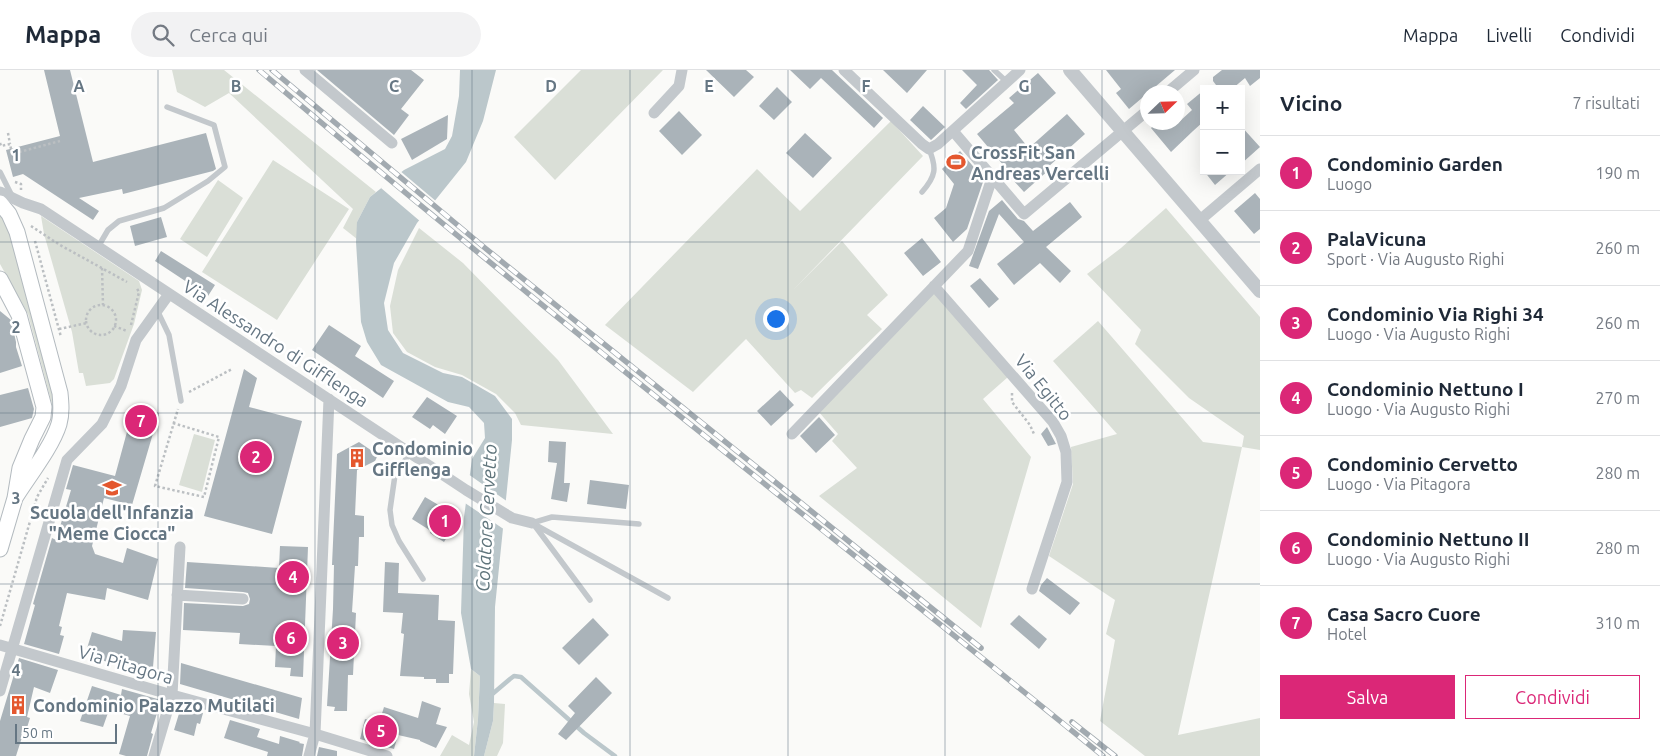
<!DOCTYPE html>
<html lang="it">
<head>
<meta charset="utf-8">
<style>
  body { margin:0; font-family:Ubuntu,sans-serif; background:#f2f2f3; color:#1f2937 }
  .controls { position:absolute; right:15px; top:15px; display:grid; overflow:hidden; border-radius:0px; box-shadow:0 5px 20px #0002 }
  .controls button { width:45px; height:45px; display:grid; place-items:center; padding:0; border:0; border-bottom:1px solid #e0e1e3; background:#fff; color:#1f2937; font:25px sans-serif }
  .compass { position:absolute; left:1140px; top:15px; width:45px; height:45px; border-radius:50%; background:#fff; box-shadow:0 5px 20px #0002; rotate:67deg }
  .scale { position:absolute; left:15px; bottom:12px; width:102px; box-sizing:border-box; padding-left:5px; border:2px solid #657683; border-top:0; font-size:14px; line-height:18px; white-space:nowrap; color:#657683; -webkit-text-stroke:4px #fff; paint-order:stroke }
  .you { position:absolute; left:775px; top:248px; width:18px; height:18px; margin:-12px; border:4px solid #fff; border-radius:50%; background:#1a73e8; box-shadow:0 0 0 8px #1a73e833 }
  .badge { display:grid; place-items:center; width:32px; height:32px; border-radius:50%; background:#db2777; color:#fff; font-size:16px; font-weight:700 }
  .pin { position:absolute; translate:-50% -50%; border:2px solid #fff; box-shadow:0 1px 5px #0006 }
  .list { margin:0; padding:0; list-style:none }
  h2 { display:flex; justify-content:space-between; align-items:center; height:65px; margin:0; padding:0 20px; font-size:21px }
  h2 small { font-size:16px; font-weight:400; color:#747a83 }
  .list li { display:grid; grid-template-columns:32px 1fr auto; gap:15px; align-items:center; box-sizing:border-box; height:75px; padding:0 20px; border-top:1px solid #e0e1e3 }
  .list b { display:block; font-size:19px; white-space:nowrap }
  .list p { margin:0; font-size:16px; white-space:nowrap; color:#747a83 }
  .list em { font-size:16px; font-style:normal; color:#747a83 }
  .actions { display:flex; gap:10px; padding:15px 20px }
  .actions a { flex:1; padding:11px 0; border:1px solid #db2777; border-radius:0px; text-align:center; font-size:18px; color:#db2777 }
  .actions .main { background:#db2777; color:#fff }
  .icon { flex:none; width:28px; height:28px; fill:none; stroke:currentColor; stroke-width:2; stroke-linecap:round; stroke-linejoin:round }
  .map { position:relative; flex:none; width:1260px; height:686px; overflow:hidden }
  header { display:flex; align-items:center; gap:30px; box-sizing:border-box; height:70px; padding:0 25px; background:#fff; border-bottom:1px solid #e0e1e3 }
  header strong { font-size:24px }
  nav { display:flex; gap:28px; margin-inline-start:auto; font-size:18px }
  .search { width:350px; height:45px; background:#f2f2f3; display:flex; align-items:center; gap:12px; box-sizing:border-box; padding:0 18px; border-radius:28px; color:#747a83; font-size:19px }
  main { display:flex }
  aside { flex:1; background:#fff }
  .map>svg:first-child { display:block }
</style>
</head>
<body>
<header>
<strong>Mappa</strong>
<div class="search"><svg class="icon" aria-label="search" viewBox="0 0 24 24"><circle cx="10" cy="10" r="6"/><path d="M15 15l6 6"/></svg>Cerca qui</div>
<nav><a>Mappa</a><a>Livelli</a><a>Condividi</a></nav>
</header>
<main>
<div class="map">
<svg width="1260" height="686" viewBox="0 0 1260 686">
  <rect width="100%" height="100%" fill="#fafaf8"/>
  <path fill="#dadfd7" d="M172,0h52l152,122 -6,5 -13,25v17l-14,-11 10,-19 -124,-116 -24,14 -28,-15z
    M581,0h82l-108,110 -41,-43z
    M891,51l32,35 -129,133 48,-48 46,54 -21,20 15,14 -70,69 -11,-8 -6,3 -49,-54 -53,53 -88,-67 152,-156 43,42z
    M273,90l76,49 -72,111 -75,-48z
    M218,110l25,18 -36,59 -27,-18z
    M1166,138l94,109v133l-18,-3 -64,288 82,-17v38h-115l-45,-35 15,-81 -9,-6 9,-34 -66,-44 24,-72 -2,-37 46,-13 -64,-73 45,-40 105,121 39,5 2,-11 -55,-38 -54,-54 6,-14 -54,-56 34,-26z
    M0,143l12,24 45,174 -9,26 -2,-2 7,-18 -1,-13 -24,-90 -28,-50z
    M41,146l98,65 3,9 -8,34 -20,55 -4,4 -24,3 -3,-13h-4l-7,-41 -28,-98z
    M419,158l44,35 95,97 55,74 -92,-9 -6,-12 -19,-19 -34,-19 -27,-8 -28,-15 -14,-19 -3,-27 8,-36z
    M934,223l74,84 -25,22 48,58 -50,171 -162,-132 38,-28 -25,-27 6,-7 -20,-23z
    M194,364l21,6 -13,52 -23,-7z
    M471,599l9,7 -2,43 -4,37h-34l12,-21 17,10 5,-23 -5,-28z
    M494,633l11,1 -2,39 -6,13h-13l9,-35z"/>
  <path fill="#bbc7cb" d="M460,0h36l-13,51 -17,41 -49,61 -23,40 -10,40 4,27 15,23 40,20 19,4 33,19 17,23v21l-17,167 -1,96 -1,18 -9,35h-10l4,-37 2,-43 -9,-7 -10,-56 3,-96 8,-58 13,-21 -1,-15 -15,-16 -21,-5 -67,-37 -14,-23 -6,-20 -5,-80 1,-20 13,-25 34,-27 41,-21 7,-13 7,-40z"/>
  <path fill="#fafaf8" d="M399,100l38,32 -16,20 -40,-34z
    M468,404l40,28 -3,28 -40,-27z"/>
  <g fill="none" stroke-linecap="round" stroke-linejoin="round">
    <path stroke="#bbc7cb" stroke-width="4.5" d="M490,626l20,-17 4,-3 7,1 63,56 31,23"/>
  </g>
  <path fill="#aab3b9" d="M44,0h26l23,92 113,-29 10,36 -3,2 -90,23 -1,-5 -43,9 20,13 -6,9 -70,-46 -10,3 -7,-27 54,-14z
    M317,0h94l13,10 -23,29 8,6 -15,20z
    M706,0h40l8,7 -20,20z
    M790,0h42l51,48 -9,10 -53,-50 -11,11z
    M883,0h44l-20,23z
    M962,0h27l9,10 -32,29 -6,-6 17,-18z
    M1106,0h69l-46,39 -13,-16 5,-4z
    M1222,0h38v8l-10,8 -5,-8 -13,11h-13l-6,-8v-4z
    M1038,3l18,20 -42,37 13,16 1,-1 2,2 37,-33 18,20 -37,33 2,2 -26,23 -22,-24 2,-2 -27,-32 37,-31 -5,-5z
    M777,17l15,15 -18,18 -15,-14z
    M1204,20v34l-1,-2 -10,9 -22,21 -20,-24 6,-6h22l13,-12 -5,-6z
    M923,36l22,21 -14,13 -21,-20z
    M679,41l23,24 -20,20 -23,-24z
    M448,45l-1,24 -35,21 -11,-21z
    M1241,56l19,21 -19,17z
    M805,63l27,25 -19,20 -27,-25z
    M960,81l24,28 -17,50 -14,13 -19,-24 12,-10 8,-24 -12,-15z
    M1204,101h27l-16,14z
    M1255,123l5,6v30l-6,5 -20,-23z
    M1002,130l16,19 6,2 9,10 37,-29 12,15 -36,30 25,24 -11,12 -20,-20 -26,22 -17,-21 27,-22 -25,-28 -21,55 -9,-3 20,-55z
    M161,147l6,20 -32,9 -5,-20z
    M922,168l19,24 -18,14 -19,-23z
    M161,181l54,34 -7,11 -53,-35z
    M980,208l19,21 -10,9 -19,-22z
    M0,241l11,9 5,22v5l6,19 -22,7z
    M329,255l32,21 -6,10 39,25 -11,17 -71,-48z
    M244,299l13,9 -8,29 53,14 -30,113 -68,-18z
    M28,318l6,21 -2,9 -32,9v-32z
    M780,320l14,15 -23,21 -14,-15z
    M427,327l30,19 -12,18 -12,-9 -3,4 -18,-12z
    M134,336l25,7 -27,92 -28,-7 -12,48 3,8 28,9 4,-15 31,11 -10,41 -41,-12 -2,12 -38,-7 -8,33 3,1 -2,8 4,1 -5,18 -35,-10 11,-39 -2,-1 19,-66 4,2 15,-50 -5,-1 7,-24 42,11z
    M819,347l16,18 -19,18 -16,-17z
    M1047,357l9,17 -8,2 -7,-12z
    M549,371l17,1 -2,41h6l-3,19 -16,-3 6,-36 -9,-1z
    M359,372l19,13 -3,6 -18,9 -2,45 9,1v21h-5l-1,29h-3l-3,46 4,1 -3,62h-5l-1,36h-13l1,-4 -8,-1 6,-97 1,-44h-2l5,-111z
    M590,410l39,5 -3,24 -39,-5z
    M425,427l34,20 -15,25 -14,-9 1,-2 -19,-12z
    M280,476l28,1 -5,130 -13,-1 1,-8 -16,-1 1,-21 -37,-2 1,-11 -57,-3 1,-27 59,3 6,-2 1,-5 -2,-6 -5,-1 -58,-4 2,-26 92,6z
    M385,492l14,1 -1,30 41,2 -1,25 17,1 -2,53h-4v9h-13v-4h-12v-2l-24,-1 4,-42 -3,-1 2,-20 -20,-1z
    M1047,508l33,25 -10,12 -31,-24 2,-6z
    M1019,545l28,24 -8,10 -29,-25z
    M593,548l16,17 -30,30 -17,-17z
    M123,560l33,2 -3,35 -39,-3 -29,-9 7,-23 30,9z
    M19,588l39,12 -8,23 -16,-6 -7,30 3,1 -4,13h-2l-8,25h-16v-35z
    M181,593l121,35 -3,21 -119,-35z
    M596,607l16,16 -46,47 -8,-6 17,-21 -7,-7z
    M92,616l29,9 1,-6 39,11 -10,33 2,1 -6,22h-21l-7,-2 11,-38 -21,-6 -6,17 -23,-6z
    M422,631l19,7 -5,16 11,3 -11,21 -16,-7v-1l-22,-5 -4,14 -34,-10 5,-20 14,4 5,-16 34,11z
    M181,637l22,6 -3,11 -3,-1 -3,13 -20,-6z
    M230,650l30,9 -3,8 22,7 1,-8 20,6 -1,1 5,1 -2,12h-35l1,-4 -44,-14z
    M319,677l18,4v5h-20z"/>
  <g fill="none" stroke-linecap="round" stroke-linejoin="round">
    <g stroke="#b3babf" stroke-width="17">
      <path id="secondary" d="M0,133l9,11 8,18 43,161c1,10 2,20 -1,31 -7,23 -31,53 -44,74
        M0,209l19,36 25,92 -1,10 -11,22 -12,29 -5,30 -15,51"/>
    </g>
    <path stroke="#bbbfc2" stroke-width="2.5" stroke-dasharray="2.5 2.5" stroke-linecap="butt" d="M8,63l2,11
      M0,73l1,3 9,-2 2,10 48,-13
      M15,112l6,2v6
      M31,156l29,19 67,37
      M35,171l26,96
      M102,198l1,37
      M86 250a15 15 0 1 1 30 0a15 15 0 1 1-30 0Z
      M131,255l8,-33 -3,-5
      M114,256l13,5
      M59,259l28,-6
      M189,322l43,-23
      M1012,323v9l18,23 4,9
      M173,353l46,14 -15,60 -49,-11 23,-77
      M0,556l37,-129 11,-19"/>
    <path stroke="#c3c8cc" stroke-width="5.5" d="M994,0l13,12
      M0,102l12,24
      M922,122c14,-16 15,-24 7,-43
      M98,177l10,-17 11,-9 45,-13 44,-27 17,-14 -11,-42 -47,-18
      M157,240l12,25 12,66
      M410,383l-15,22 -5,35 2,15 7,16 24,38
      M532,453l136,75
      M532,453l20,-6 87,7
      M535,456l55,74"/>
    <path stroke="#c3c8cc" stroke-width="11" d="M305,0l87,73
      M844,0l78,74 7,5 9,-5 82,-74
      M1168,22l26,-22
      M654,43l25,-27 3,-16
      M953,61l71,83 124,-104
      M0,122l23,11 18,6 425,281 46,28 20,5
      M1200,150l60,-51
      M934,216l119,136 8,14 5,16 1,30 -35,107
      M792,364l176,-183 24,-73
      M177,525l66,4
      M0,575l172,50 143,39 72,22
      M0,621l67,-231 35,-36 19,-38 15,-46 33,-46
      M154,686l18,-61 8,-148
      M309,686l6,-22 14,-335"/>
    <path stroke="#c3c8cc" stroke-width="14" d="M1070,0l190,221"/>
    <use href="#secondary" stroke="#fff" stroke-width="15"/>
    <g stroke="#a2aab0" stroke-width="5.5">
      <path id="rail" d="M259,0c276,235 563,457 844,686
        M272,0l213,178 496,400
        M1072,652l43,34"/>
    </g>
    <use href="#rail" stroke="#fff" stroke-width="4" stroke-dasharray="11" stroke-linecap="butt"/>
  </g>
  <path fill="none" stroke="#657683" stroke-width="1" stroke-opacity="0.55" d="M158,0v686M315,0v686M472,0v686M630,0v686M788,0v686M945,0v686M1102,0v686M0,172h1260M0,343h1260M0,514h1260"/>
  <defs>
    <g id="stadium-bare" transform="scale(1.5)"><path d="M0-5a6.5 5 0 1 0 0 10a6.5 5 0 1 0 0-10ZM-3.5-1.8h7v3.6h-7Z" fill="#e4572e" stroke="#fff" stroke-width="2.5" paint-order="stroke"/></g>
    <g id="building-bare" transform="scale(1.5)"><path d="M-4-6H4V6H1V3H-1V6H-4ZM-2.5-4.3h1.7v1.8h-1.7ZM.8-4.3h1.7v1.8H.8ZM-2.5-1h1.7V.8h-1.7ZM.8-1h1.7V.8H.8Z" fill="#e4572e" stroke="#fff" stroke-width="2.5" paint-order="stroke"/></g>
    <g id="school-bare" transform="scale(1.5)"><path d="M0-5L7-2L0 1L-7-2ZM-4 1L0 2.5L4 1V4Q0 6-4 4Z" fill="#e4572e" stroke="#fff" stroke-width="2.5" paint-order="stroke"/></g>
  </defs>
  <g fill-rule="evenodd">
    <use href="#stadium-bare" x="956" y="92"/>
    <use href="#building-bare" x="357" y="388"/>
    <use href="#school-bare" x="112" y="418"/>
    <use href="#building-bare" x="18" y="635"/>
  </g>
  <g text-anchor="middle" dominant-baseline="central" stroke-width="5" stroke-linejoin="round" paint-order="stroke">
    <g font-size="18" font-weight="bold" fill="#657683" stroke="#fff" text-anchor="start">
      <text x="971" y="82">CrossFit San<tspan x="971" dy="21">Andreas Vercelli</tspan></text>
      <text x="372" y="378">Condominio<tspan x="372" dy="21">Gifflenga</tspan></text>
      <text x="112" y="442" text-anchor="middle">Scuola dell'Infanzia<tspan x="112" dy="21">"Meme Ciocca"</tspan></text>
      <text x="33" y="635">Condominio Palazzo Mutilati</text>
    </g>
    <g font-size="18" fill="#657683" stroke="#fff">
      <text transform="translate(276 273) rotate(33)">Via Alessandro di Gifflenga</text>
      <text transform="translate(1044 317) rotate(51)">Via Egitto</text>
      <text transform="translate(126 594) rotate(16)">Via Pitagora</text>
    </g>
    <g font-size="19" font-style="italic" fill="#60757c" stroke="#fff">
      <text transform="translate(486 448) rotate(-87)">Colatore Cervetto</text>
    </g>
  </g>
  <g font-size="16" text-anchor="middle" font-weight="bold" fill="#657683" stroke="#fff" stroke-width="5" stroke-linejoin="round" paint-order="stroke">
    <text x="79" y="22">A</text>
    <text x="236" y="22">B</text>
    <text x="394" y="22">C</text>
    <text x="551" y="22">D</text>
    <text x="709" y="22">E</text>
    <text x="866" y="22">F</text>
    <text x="1024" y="22">G</text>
    <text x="16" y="91">1</text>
    <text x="16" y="263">2</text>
    <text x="16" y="434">3</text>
    <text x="16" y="606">4</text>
  </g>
</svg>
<div class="controls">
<button>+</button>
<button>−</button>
</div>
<svg class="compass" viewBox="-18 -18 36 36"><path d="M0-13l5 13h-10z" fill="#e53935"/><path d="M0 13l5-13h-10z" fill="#747a83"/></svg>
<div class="scale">50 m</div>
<div class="you"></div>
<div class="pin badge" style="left:445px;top:451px">1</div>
<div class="pin badge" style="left:256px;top:387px">2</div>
<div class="pin badge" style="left:343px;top:573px">3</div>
<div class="pin badge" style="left:293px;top:507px">4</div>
<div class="pin badge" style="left:381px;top:661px">5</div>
<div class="pin badge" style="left:291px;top:568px">6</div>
<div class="pin badge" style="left:141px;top:351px">7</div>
</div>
<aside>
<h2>Vicino<small>7 risultati</small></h2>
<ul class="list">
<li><span class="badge">1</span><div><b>Condominio Garden</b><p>Luogo</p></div><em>190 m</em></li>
<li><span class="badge">2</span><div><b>PalaVicuna</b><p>Sport · Via Augusto Righi</p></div><em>260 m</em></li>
<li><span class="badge">3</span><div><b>Condominio Via Righi 34</b><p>Luogo · Via Augusto Righi</p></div><em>260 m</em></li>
<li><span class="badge">4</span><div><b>Condominio Nettuno I</b><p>Luogo · Via Augusto Righi</p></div><em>270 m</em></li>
<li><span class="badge">5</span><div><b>Condominio Cervetto</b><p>Luogo · Via Pitagora</p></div><em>280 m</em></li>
<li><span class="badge">6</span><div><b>Condominio Nettuno II</b><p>Luogo · Via Augusto Righi</p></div><em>280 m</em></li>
<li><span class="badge">7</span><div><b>Casa Sacro Cuore</b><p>Hotel</p></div><em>310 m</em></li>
</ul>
<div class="actions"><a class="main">Salva</a><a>Condividi</a></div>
</aside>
</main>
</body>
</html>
